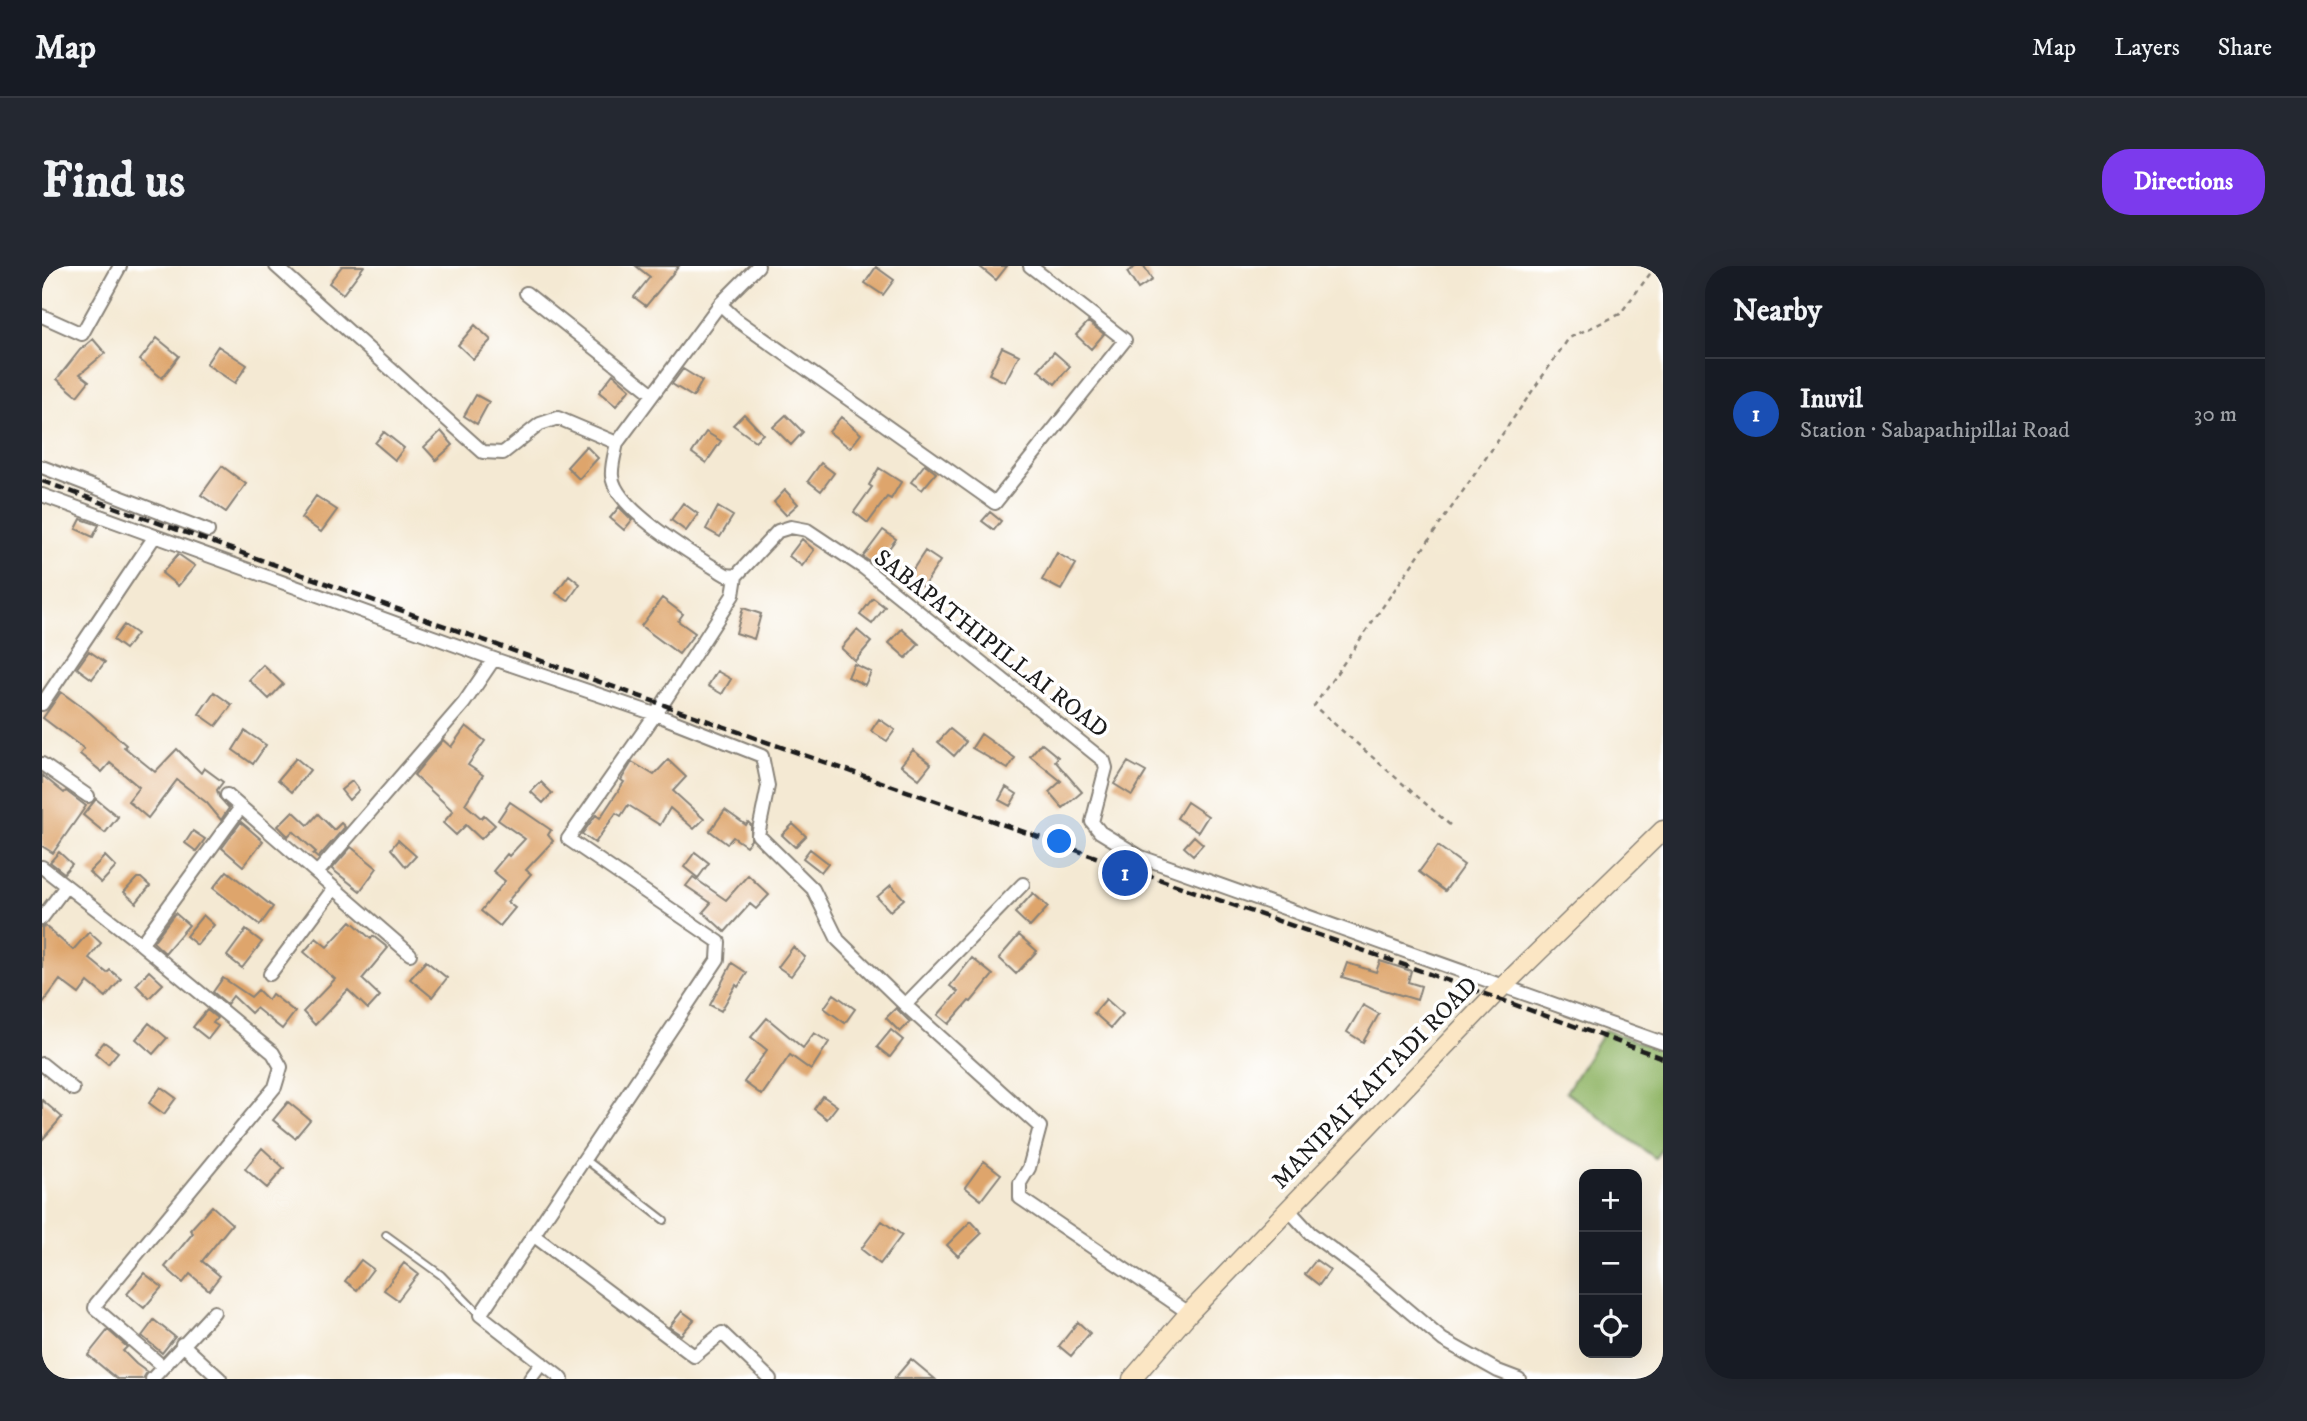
<!DOCTYPE html>
<html lang="en">
<head>
<meta charset="utf-8">
<style>
  body { margin:0; font-family:"IM FELL DW Pica",serif; background:#242831; color:#f1f3f6 }
  .controls { position:absolute; right:21px; bottom:21px; display:grid; overflow:hidden; border-radius:14px; box-shadow:0 7px 28px #0002 }
  .controls button { width:63px; height:63px; display:grid; place-items:center; padding:0; border:0; border-bottom:2px solid #363941; background:#171b24; color:#f1f3f6; font:35px sans-serif }
  .you { position:absolute; left:1018px; top:576px; width:24px; height:24px; margin:-18px; border:5px solid #fff; border-radius:50%; background:#1a73e8; box-shadow:0 0 0 10px #1a73e833 }
  .badge { display:grid; place-items:center; width:46px; height:46px; border-radius:50%; background:#7c3aed; color:#fff; font-size:23px; font-weight:700 }
  .pin { position:absolute; translate:-50% -50%; border:4px solid #fff; box-shadow:0 2px 7px #0006 }
  .list { margin:0; padding:0; list-style:none }
  h2 { display:flex; justify-content:space-between; align-items:center; height:91px; margin:0; padding:0 28px; font-size:30px }
  h2 small { font-size:23px; font-weight:400; color:#9ea1a6 }
  .list li { display:grid; grid-template-columns:46px 1fr auto; gap:21px; align-items:center; box-sizing:border-box; height:112px; padding:0 28px; border-top:2px solid #363941 }
  .list b { display:block; font-size:26px; white-space:nowrap }
  .list p { margin:0; font-size:23px; white-space:nowrap; color:#9ea1a6 }
  .list em { font-size:23px; font-style:normal; color:#9ea1a6 }
  .icon { flex:none; width:38px; height:38px; fill:none; stroke:currentColor; stroke-width:2; stroke-linecap:round; stroke-linejoin:round }
  .map { position:relative; flex:none; width:1621px; height:1113px; overflow:hidden; border-radius:28px }
  header { display:flex; align-items:center; gap:42px; box-sizing:border-box; height:98px; padding:0 35px; background:#171b24; border-bottom:2px solid #363941 }
  header strong { font-size:33px }
  nav { display:flex; gap:38px; margin-inline-start:auto; font-size:24px }
  .intro { display:flex; align-items:center; justify-content:space-between; box-sizing:border-box; height:168px; padding:0 42px }
  h1 { margin:0; font-size:49px }
  .button { padding:18px 32px; border-radius:28px; background:#7c3aed; color:#fff; font-size:24px; font-weight:700 }
  main { display:flex; gap:42px; padding:0 42px }
  aside { flex:1; background:#171b24; border-radius:28px; box-shadow:0 7px 28px #0002 }
  .map>svg:first-child { display:block }
</style>
</head>
<body>
<header>
<strong>Map</strong>
<nav><a>Map</a><a>Layers</a><a>Share</a></nav>
</header>
<div class="intro"><h1>Find us</h1><a class="button">Directions</a></div>
<main>
<div class="map">
<svg width="1621" height="1113" viewBox="0 0 1621 1113">
  <rect width="100%" height="100%" fill="#fff"/>
  <filter id="ink" filterUnits="userSpaceOnUse"><feTurbulence type="fractalNoise" baseFrequency=".0143" numOctaves="2"/><feDisplacementMap in="SourceGraphic" scale="14" xChannelSelector="R" yChannelSelector="G"/><feConvolveMatrix kernelMatrix="1 2 1 2 8 2 1 2 1" color-interpolation-filters="sRGB"/></filter>
  <filter id="wash" filterUnits="userSpaceOnUse"><feTurbulence type="fractalNoise" baseFrequency=".00686" numOctaves="4" result="noise"/><feDisplacementMap in="SourceGraphic" scale="28" xChannelSelector="R" yChannelSelector="G"/><feGaussianBlur stdDeviation="1.57" result="paint"/><feColorMatrix in="noise" values="0 0 0 0 0 0 0 0 0 0 0 0 0 0 0 0 0 1.4 0 .05"/><feComposite in="paint" operator="in"/></filter>
  <g filter="url(#wash)">
    <rect width="100%" height="100%" fill="#f4e9d3"/>
    <path fill="#94b86c" stroke="#586a44" stroke-width="2" d="M1563,764l58,21v96l-8,11 -89,-66z"/>
    <g id="blocks">
      <path fill="#dea56c" d="M300,0h22l-21,28 -14,-11z
        M594,0h43l-33,40 -12,-9 16,-20z
        M937,0h28l-11,14z
        M1095,0h7l8,14 -14,9 -11,-17z
        M834,1l18,13 -11,15 -18,-12z
        M1046,56l16,12 -13,15 -15,-14z
        M433,59l16,15 -18,19 -15,-14z
        M115,72l22,18 -17,22 -22,-18z
        M51,73l12,14 -25,21 9,7 -12,15 -20,-17 23,-29z
        M176,80l29,19 -12,18 -29,-19z
        M960,81l17,8 -14,27 -16,-8z
        M1012,86l16,14 -15,18 -17,-14z
        M641,103l19,12 -9,16 -21,-13z
        M571,108l17,15 -14,17 -17,-14z
        M434,129l13,7 -12,22 -13,-8z
        M702,148l19,20 -8,7 -22,-16z
        M744,149l17,17 -12,13 -18,-18z
        M799,151l20,17 -11,14 -21,-16z
        M399,165l12,14 -17,15 -12,-13z
        M342,166l20,16 -9,12 -20,-17z
        M664,166l15,9 -15,22 -14,-10z
        M544,180l12,12 -19,21 -12,-12z
        M779,197l13,10 -13,18 -13,-10z
        M883,198l11,9 -14,17 -11,-8z
        M180,200l24,18 -20,28 -25,-17z
        M837,202l22,14 -10,17 -4,-2 -19,26 -14,-11 18,-25 -3,-2z
        M743,224l13,14 -12,11 -12,-13z
        M274,230l21,14 -16,22 -20,-14z
        M641,237l15,11 -12,17 -15,-11z
        M577,241l13,13 -8,10 -14,-12z
        M676,241l15,9 -13,21 -14,-8z
        M948,246l11,9 -7,9 -12,-9z
        M39,253l18,6 -6,12 -17,-8z
        M841,264l13,9 -15,20 -3,-3 -5,8 -10,-7z
        M760,273l12,11 -12,16 -13,-10z
        M883,285l15,10 -17,26 -15,-10z
        M1015,287l19,11 -15,26 -19,-10z
        M136,288l17,12 -17,20 -16,-13z
        M527,309l11,9 -12,17 -12,-8z
        M620,332l21,16 -5,7 17,12 -16,21 -38,-28z
        M831,332l12,9 -13,17 -12,-9z
        M701,342l18,6 -7,25 -18,-6z
        M82,359l13,9 -12,15 -12,-9z
        M860,363l17,15 -13,14 -17,-15z
        M815,364l14,12 -16,19 -14,-13z
        M47,385l16,11 -13,17 -15,-11z
        M812,398l17,8 -6,13 -17,-8z
        M221,399l20,19 -14,15 -20,-19z
        M675,405l14,8 -9,15 -14,-8z
        M19,426l29,21 36,32 -2,2 31,25 22,-23 24,24 3,-5 19,14 -6,8 2,7 10,11 -8,12 -14,-17 -30,-23 -29,38 -20,-17 11,-14 -29,-24 -8,9 -22,-18 4,-5 -41,-31z
        M172,426l18,13 -16,21 -17,-12z
        M837,453l16,11 -8,11 -16,-10z
        M424,460l19,15 -17,24 15,10 -18,29 16,14 3,-3 11,10 -14,14 -15,-14 -10,10 -13,-12 10,-12 -39,-36 29,-35 8,7z
        M908,463l16,13 -12,14 -16,-14z
        M203,465l21,14 -13,19 -20,-14z
        M939,468l34,24 -7,11 -36,-21z
        M999,477l17,14 -3,4 27,31 -19,16 -14,-16 12,-11 -31,-25z
        M871,484l18,14 -12,15 -18,-14z
        M254,492l14,12 -18,22 -14,-12z
        M626,494l18,17 -13,14 31,28 -10,10 -24,-21 -10,17 -32,-20 -7,11 -5,-3 -21,30 -13,-9 14,-19 4,3 24,-36 -3,-2 11,-18 22,13z
        M1086,496l18,10 -14,23 -18,-11z
        M0,509l22,18 2,-2 20,15 -33,47 -11,-7z
        M310,515l7,9 -10,10 -8,-10z
        M499,516l11,11 -9,10 -12,-11z
        M964,521l11,7 -7,12 -11,-6z
        M54,533l22,18 -13,16 -22,-18z
        M468,536l41,28 -3,5 5,6 -27,29 5,4 -24,28 8,6 -15,18 -19,-15 24,-30 -12,-10 14,-17 2,2 16,-17 -27,-19z
        M1145,536l21,14 -10,16 -21,-14z
        M683,544l21,15 2,-3 3,3v15l-5,6 -13,-9 -6,7 -17,-13z
        M251,545l15,14 10,-11 16,16 7,-7 4,4 -27,31 -5,-4 3,-2 -23,-21 -5,5 -10,-10z
        M199,556l22,19 -20,25 -21,-18z
        M751,558l13,12 -11,11 -13,-12z
        M151,565l12,8 -9,12 -11,-8z
        M1152,570l9,8 -10,11 -9,-8z
        M356,574l18,16 -10,11 -15,-18z
        M1396,580l26,19 -19,26 -26,-19z
        M309,581l26,21 -17,23 -28,-22z
        M768,583l18,14 -7,9 -18,-14z
        M17,586l13,12 -8,9 -14,-11z
        M653,586l14,11 -11,15 -14,-11z
        M63,590l11,11 -15,16 -12,-11z
        M185,605l46,36 -13,18 -47,-37z
        M706,609l21,20 -13,14 -6,-5 -25,28 -22,-20 8,-9 -25,-17 7,-9 33,23z
        M95,612h4l9,8 -14,17 -12,-11z
        M849,619l13,14 -14,12 -13,-14z
        M991,627l15,14 -18,20 -15,-14z
        M133,647l14,12 -24,28 -12,-11z
        M161,649l11,10 -17,20 -11,-9z
        M309,655l20,18 2,-3 15,12 -26,31 18,17 -12,13 -20,-19 -33,35 -12,-13 32,-33 -31,-27 12,-14 11,9z
        M3,660l28,24 16,-18 12,11 -12,15 18,15 3,-3 11,9 -15,18 -18,-15 -9,12 -19,-14 -18,24v-77z
        M204,664l16,12 -20,26 -15,-12z
        M977,669l18,16 -21,23 -17,-16z
        M751,681l12,10 -14,19 -13,-9z
        M930,692l21,17 -22,27 -2,-1 -20,23 -11,-9 20,-23 -8,-6z
        M384,695l21,17 -15,19 -22,-18z
        M1338,695l31,10 -3,11 13,4 -4,14 -75,-23 5,-14 29,9z
        M690,697l15,10 -9,14 -2,-2 -15,26 -11,-6z
        M107,705l14,13 -14,14 -13,-13z
        M181,712l28,19 7,-7 10,10 4,-6 23,18 -13,17 -26,-21 -5,5 -18,-17 -6,8 -14,-12z
        M792,728l21,15 -10,14 -21,-15z
        M1064,733l17,15 -12,14 -17,-15z
        M1321,739l16,9 -16,28 -16,-10z
        M854,742l14,14 -10,10 -14,-14z
        M165,744l10,8 -4,5 5,3 -10,13 -15,-12z
        M725,752l36,30 11,-15 15,9 -18,28 -21,-15 -28,40 -18,-13 23,-32 -16,-13z
        M107,757l18,15 -14,16 -17,-15z
        M849,764l12,10 -13,17 -13,-10z
        M62,776l14,10 -10,12 -13,-11z
        M119,821l15,11 -12,16 -15,-11z
        M781,830l14,10 -10,13 -13,-10z
        M0,834l20,17 -20,23z
        M246,836l22,18 -15,18 -22,-18z
        M220,882l22,20 -17,20 -22,-19z
        M942,895l17,13 -20,26 -16,-13z
        M170,940l20,18 -30,37 18,15 -11,14 -19,-16 -7,9 -18,-16 28,-34 -3,-3z
        M840,955l20,14 -22,29 -19,-15z
        M929,955l11,12 -24,23 -11,-11z
        M319,994l12,9 -16,21 -12,-9z
        M1274,994l14,10 -11,15 -14,-11z
        M362,997l14,11 -20,26 -14,-10z
        M102,1007l18,14 -18,21 -17,-14z
        M640,1045l12,9 -13,15 -12,-8z
        M112,1054l21,17 -13,16 -20,-17z
        M1036,1056l12,11 -19,23 -12,-10z
        M66,1064l19,17 -4,4 13,13 11,8 -4,7h-26l-29,-24z
        M869,1093l24,20h-41z"/>
    </g>
  </g>
  <g filter="url(#ink)">
    <use href="#blocks" fill-opacity="0" stroke="#888278" stroke-width="2"/>
    <g fill="none" stroke-linecap="round" stroke-linejoin="round">
      <g stroke="#888278" stroke-width="10">
        <path id="lane" d="M543,893l79,61
          M344,969l55,40 39,40"/>
      </g>
      <g stroke="#888278" stroke-width="16">
        <path id="street" d="M234,0l207,186 20,1 37,-29 18,-6 59,25 103,-139 38,-38
          M484,27l127,101
          M678,38l17,16 258,183 130,-163 -95,-74
          M0,50l40,18 38,-68
          M575,177c-2,10 -6,23 -5,33 3,34 87,82 114,99l10,1 42,-45 13,-4 16,3 57,38 240,193 2,7 -14,54 8,10 41,25 522,186
          M0,201l166,64
          M0,229l452,164 161,55 107,42 6,30 -10,49 55,54 25,51 67,65 135,122 -11,41 -9,15v15l169,115
          M0,438l113,-168
          M0,498l46,32
          M185,529l183,159
          M0,601l99,77 132,109 8,14 -6,20 -179,217 -1,4 67,58
          M275,607l147,-170 30,-44
          M0,652l24,-32
          M99,678l100,-137
          M228,708l64,-86
          M863,739l118,-121
          M0,798l31,25
          M1246,943l22,24 54,40 79,67 55,31 21,8
          M491,969l161,121 28,-23 48,46
          M140,1078l38,35
          M110,1113l62,-67
          M488,1113l12,-16
          M520,1113l-82,-64 238,-356 1,-17 -151,-103 94,-134 71,-110 3,-19"/>
      </g>
      <g stroke="#888278" stroke-width="21">
        <path id="secondary" d="M1090,1113l57,-66 303,-316 171,-167"/>
      </g>
      <path stroke="#888278" stroke-width="2.5" stroke-dasharray="5 5" stroke-linecap="butt" d="M1408,559l-136,-119 255,-368 51,-24 36,-48"/>
      <use href="#lane" stroke="#fff" stroke-width="6"/>
      <use href="#street" stroke="#fff" stroke-width="12"/>
      <use href="#secondary" stroke="#fbe6c4" stroke-width="18"/>
      <path stroke="#1c1c1c" stroke-width="4.5" stroke-dasharray="10 5" stroke-linecap="butt" d="M0,215l719,259 635,222 267,96"/>
    </g>
  </g>
  <g text-anchor="middle" dominant-baseline="central" stroke-width="7" stroke-linejoin="round" paint-order="stroke">
    <g font-size="24" fill="#1c1c1c" stroke="#fff">
      <text transform="translate(949 378) rotate(38)">SABAPATHIPILLAI ROAD</text>
      <text transform="translate(1333 817) rotate(-46)">MANIPAI KAITADI ROAD</text>
    </g>
  </g>
</svg>
<div class="controls">
<button>+</button>
<button>−</button>
<button><svg class="icon" aria-label="locate" viewBox="0 0 24 24"><circle cx="12" cy="12" r="6"/><path d="M12 2v4M12 18v4M2 12h4M18 12h4"/></svg></button>
</div>
<div class="you"></div>
<div class="pin badge" style="left:1083px;top:607px;background:#1a4fb4">1</div>
</div>
<aside>
<h2>Nearby<small></small></h2>
<ul class="list">
<li><span class="badge" style="background:#1a4fb4">1</span><div><b>Inuvil</b><p>Station · Sabapathipillai Road</p></div><em>30 m</em></li>
</ul>
</aside>
</main>
</body>
</html>
